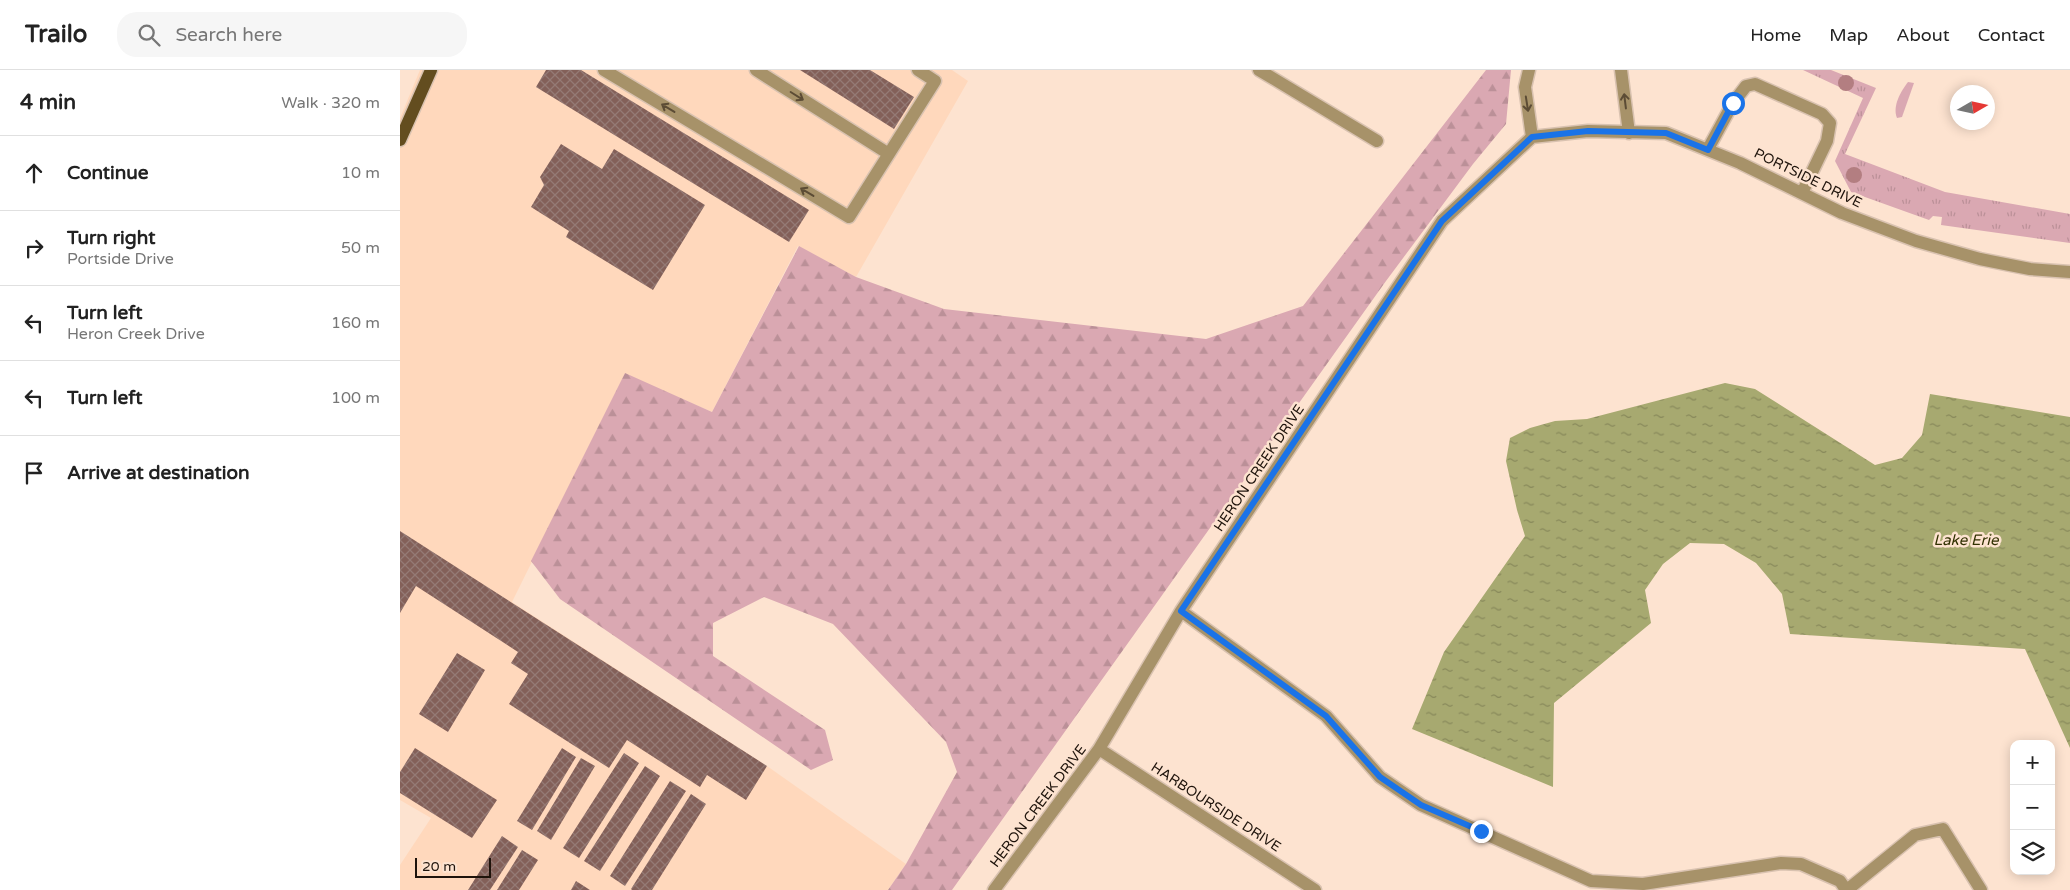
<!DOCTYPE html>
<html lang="en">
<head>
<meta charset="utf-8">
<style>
  body { margin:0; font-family:"Varela Round",sans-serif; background:#f6f6f6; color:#222 }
  .controls { position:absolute; right:15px; bottom:15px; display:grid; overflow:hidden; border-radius:10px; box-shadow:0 2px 12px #0003 }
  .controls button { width:45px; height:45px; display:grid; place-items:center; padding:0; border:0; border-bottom:1px solid #e0e0e0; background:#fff; color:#222; font:25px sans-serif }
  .compass { position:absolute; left:1550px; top:15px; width:45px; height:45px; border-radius:50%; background:#fff; box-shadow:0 2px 12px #0003; rotate:81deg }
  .scale { position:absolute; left:15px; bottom:12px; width:76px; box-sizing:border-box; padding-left:5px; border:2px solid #1e130b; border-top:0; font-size:14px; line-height:18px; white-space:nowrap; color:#1e130b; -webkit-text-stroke:4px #fde3d0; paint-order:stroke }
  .stop { position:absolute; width:15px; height:15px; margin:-11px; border:4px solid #1a73e8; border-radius:50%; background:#fff }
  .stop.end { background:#1a73e8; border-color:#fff; box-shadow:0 1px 5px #0008 }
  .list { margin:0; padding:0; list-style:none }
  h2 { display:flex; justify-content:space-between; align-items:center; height:65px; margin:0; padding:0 20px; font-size:21px }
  h2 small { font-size:16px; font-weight:400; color:#767676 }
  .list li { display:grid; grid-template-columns:32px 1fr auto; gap:15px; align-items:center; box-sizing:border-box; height:75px; padding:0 20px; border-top:1px solid #e0e0e0 }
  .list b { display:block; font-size:19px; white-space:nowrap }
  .list p { margin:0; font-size:16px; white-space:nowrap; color:#767676 }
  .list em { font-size:16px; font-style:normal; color:#767676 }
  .icon { flex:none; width:28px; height:28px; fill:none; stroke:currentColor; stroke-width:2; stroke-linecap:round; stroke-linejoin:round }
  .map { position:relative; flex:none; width:1670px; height:820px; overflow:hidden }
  header { display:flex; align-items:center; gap:30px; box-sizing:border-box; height:70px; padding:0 25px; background:#fff; border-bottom:1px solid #e0e0e0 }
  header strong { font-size:24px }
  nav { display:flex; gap:28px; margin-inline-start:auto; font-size:18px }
  .search { width:350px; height:45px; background:#f6f6f6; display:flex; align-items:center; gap:12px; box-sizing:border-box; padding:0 18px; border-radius:20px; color:#767676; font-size:19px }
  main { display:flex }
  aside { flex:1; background:#fff }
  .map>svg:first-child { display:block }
</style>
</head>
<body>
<header>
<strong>Trailo</strong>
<div class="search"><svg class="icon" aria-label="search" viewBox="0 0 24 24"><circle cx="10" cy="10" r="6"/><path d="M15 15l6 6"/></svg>Search here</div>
<nav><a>Home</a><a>Map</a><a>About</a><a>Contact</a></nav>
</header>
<main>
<aside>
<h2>4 min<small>Walk · 320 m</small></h2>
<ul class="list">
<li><svg class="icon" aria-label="ahead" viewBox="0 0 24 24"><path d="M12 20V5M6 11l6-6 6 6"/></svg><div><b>Continue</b></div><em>10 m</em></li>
<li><svg class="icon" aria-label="right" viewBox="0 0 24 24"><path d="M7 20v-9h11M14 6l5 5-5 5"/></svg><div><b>Turn right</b><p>Portside Drive</p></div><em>50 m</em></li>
<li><svg class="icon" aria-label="left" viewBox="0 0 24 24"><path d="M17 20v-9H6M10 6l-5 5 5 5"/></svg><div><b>Turn left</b><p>Heron Creek Drive</p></div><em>160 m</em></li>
<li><svg class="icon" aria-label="left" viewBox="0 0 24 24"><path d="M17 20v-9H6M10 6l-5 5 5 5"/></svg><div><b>Turn left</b></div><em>100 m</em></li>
<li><svg class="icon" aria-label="arrive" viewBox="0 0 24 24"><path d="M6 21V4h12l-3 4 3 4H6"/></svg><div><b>Arrive at destination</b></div></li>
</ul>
</aside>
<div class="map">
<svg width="1670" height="820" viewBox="0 0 1670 820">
  <defs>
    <pattern id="grass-tufts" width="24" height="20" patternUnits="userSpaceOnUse" patternTransform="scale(1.25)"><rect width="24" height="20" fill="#daa8b2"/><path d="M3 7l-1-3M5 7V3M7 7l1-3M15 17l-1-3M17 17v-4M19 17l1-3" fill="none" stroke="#bb9098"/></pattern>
    <pattern id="forest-firs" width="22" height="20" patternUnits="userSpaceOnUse" patternTransform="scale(1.25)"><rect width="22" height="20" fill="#daa8b2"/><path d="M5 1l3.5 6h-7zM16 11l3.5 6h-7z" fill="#bb9098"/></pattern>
    <pattern id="water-ripples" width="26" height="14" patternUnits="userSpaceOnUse" patternTransform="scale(1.25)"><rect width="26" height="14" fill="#a7a970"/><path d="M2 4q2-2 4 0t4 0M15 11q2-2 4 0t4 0" fill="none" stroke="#87885a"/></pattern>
    <pattern id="building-cross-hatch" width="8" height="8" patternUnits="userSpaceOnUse" patternTransform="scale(1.25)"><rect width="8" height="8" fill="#836059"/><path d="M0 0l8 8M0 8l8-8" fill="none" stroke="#947a75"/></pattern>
  </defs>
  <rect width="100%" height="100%" fill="#fde3d0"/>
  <path fill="#ffd8bc" d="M20,0h532l16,11 -112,196 -58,-31 -86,166 -87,-38 -113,228 255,164 139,98 -18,26h-488v-25l31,-47 -31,-18v-682z"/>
  <path fill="url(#grass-tufts)" d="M1403,0h28l45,18 -31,66 100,38 125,22v29l-129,-18 1,-8 -9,-1 -4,4 -78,-28 -16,-31 28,-63z"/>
  <path fill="url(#forest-firs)" d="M1086,0h25l-5,54 -33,40 -87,117 -434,609h-64l18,-26 51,-92 -11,-30 -113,-118 -69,-27 -51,26v33l112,74 8,30 -22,10 -251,-171 -29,-38 94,-188 87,39 87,-166 57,31 88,32 262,30 97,-33z"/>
  <path fill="#daa8b2" d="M1508,12l6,1 -12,34 -5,1c-5,-12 4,-27 11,-36z"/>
  <path fill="url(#water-ripples)" d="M1325,313l30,6 120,76 27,-7 20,-23 8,-41 140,23v331l-45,-99 -235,-15 -8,-40 -26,-31 -32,-19 -34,-1 -27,21 -18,26 6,33 -97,80 -1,84 -141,-58 32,-77 81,-116 -8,-26 -11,-49 4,-23 20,-10 25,-7 32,-2z"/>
  <path fill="url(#building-cross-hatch)" d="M146,0h35l228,140 -20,32 -253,-155z
    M400,0h70l44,27 -20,32z
    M161,74l41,25 12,-20 91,56 -52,85 -87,-53 3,-6 -38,-24 13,-22 -4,-8z
    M0,461l367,235 -21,34 -39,-25 -7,12 -73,-47 -18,28 -100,-64 19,-30 -17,-11 7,-11 -102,-66 -16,27z
    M57,583l28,17 -37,62 -29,-18z
    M15,678l82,52 -25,38 -72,-45v-21z
    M162,678l14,9 -44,73 -15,-9z
    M224,683l15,10 -60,95 -16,-10z
    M181,688l14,8 -44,74 -14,-9z
    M245,696l15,10 -60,95 -16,-10z
    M270,711l16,10 -61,95 -15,-10z
    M291,724l15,10 -54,86h-20l-1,-1z
    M102,766l16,11 -28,43h-22z
    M122,780l16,10 -19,30h-22z
    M176,811l14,9h-19z"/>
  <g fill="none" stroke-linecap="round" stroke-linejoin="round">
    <g stroke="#d9c2b0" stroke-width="15">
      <path id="minor" d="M204,0l245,147 86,-136 -17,-11
        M356,0l133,84
        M859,0l118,71
        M1129,0l-4,17 7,50
        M1221,0l8,63
        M1132,67l56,-6 78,2 74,30 102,50 74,28 64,18 50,10 40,3
        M1308,79l25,-46 13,-17 9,-2 67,30 8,9 -3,18 -25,52
        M781,541l145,105 54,61 41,28 170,76 52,3 138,-21 20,1 39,17 6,9
        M699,679l216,141
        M594,820l105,-141 82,-138 261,-390 90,-84
        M1447,820l68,-55 28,-6 38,61"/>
    </g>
    <g stroke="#d9c2b0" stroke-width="15">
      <path id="major" d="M0,70l31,-70"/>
    </g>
    <use href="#minor" stroke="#a79269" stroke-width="12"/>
    <use href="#major" stroke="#634d1f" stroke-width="12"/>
  </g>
  <g fill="#b37e81">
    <circle cx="1446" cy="13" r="8"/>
    <circle cx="1454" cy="105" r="8"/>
  </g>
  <defs><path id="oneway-shaft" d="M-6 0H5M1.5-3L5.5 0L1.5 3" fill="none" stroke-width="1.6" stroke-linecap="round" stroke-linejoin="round" transform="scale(1.25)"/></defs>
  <g stroke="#5c4c35">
    <use href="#oneway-shaft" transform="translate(397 26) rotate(32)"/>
    <use href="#oneway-shaft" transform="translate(1225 31) rotate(-97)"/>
    <use href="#oneway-shaft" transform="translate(1127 34) rotate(81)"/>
    <use href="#oneway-shaft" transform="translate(268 38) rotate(-149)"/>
    <use href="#oneway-shaft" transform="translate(407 122) rotate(-149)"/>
  </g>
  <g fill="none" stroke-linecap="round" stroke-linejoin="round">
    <path stroke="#1a73e8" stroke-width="6" d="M1081,761l-60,-26 -41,-28 -54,-61 -145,-105 261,-390 90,-84 56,-6 78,2 42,17 25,-47"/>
  </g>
  <g text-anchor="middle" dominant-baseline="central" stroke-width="5" stroke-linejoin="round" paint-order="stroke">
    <g font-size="14" fill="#1e130b" stroke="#fde3d0">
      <text transform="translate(1408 108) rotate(26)">PORTSIDE DRIVE</text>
      <text transform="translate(859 398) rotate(-56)">HERON CREEK DRIVE</text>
      <text transform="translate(638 736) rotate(-53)">HERON CREEK DRIVE</text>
      <text transform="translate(816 737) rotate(33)">HARBOURSIDE DRIVE</text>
    </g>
    <g font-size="15" font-style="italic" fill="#313102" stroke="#fde3d0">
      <text x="1566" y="470">Lake Erie</text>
    </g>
  </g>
</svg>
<div class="controls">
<button>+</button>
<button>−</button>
<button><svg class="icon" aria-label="layers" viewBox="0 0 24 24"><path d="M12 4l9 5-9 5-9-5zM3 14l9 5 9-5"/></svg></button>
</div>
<svg class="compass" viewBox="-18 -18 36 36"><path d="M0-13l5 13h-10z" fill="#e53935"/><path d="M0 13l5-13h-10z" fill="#767676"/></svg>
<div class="scale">20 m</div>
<div class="stop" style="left:1333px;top:33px"></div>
<div class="stop end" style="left:1081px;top:761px"></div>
</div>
</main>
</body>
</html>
